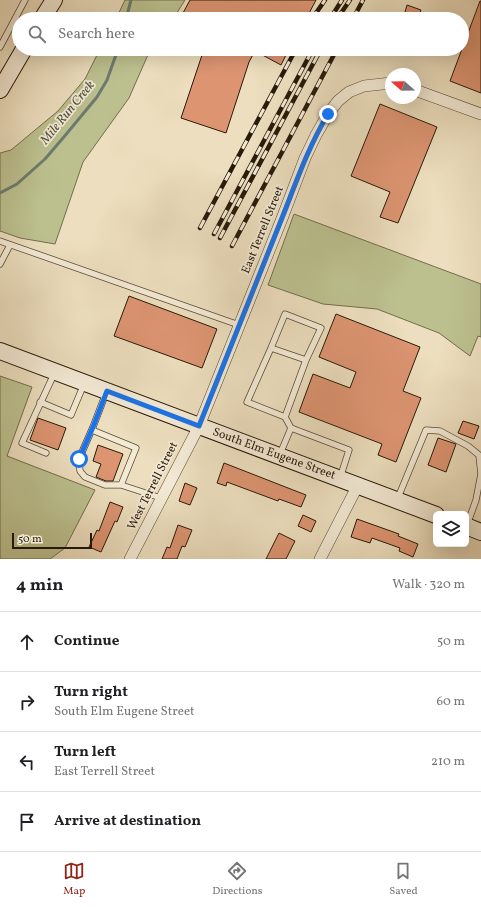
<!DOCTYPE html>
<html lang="en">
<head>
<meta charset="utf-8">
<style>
  body { margin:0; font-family:Vollkorn,serif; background:#f2f2f2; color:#202124 }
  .controls { position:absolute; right:12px; bottom:12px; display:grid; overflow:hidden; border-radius:6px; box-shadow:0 4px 16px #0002 }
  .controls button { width:36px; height:36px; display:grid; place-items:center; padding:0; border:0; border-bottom:1px solid #e0e0e0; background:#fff; color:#202124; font:20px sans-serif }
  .compass { position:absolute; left:385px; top:68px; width:36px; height:36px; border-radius:50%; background:#fff; box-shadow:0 4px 16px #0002; rotate:290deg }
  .scale { position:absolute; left:12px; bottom:10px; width:80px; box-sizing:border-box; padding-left:4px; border:2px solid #281a09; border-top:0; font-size:11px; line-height:14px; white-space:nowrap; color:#281a09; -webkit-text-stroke:3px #f3ead5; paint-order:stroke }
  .stop { position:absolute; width:12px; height:12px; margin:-9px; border:3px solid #1a73e8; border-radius:50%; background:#fff }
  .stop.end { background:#1a73e8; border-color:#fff; box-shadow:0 1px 4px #0008 }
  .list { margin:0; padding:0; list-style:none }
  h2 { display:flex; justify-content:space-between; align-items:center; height:52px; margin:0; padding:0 16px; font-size:17px }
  h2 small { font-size:13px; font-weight:400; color:#757577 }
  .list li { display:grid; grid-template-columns:26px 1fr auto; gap:12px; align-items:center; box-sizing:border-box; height:60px; padding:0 16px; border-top:1px solid #e0e0e0 }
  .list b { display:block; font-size:15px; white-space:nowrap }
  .list p { margin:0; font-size:13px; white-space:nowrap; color:#757577 }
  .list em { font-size:13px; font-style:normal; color:#757577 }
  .icon { flex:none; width:22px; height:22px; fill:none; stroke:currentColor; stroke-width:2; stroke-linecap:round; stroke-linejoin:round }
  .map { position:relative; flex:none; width:481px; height:559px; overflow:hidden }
  .search { position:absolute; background:#fff; box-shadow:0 4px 16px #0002; left:12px; right:12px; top:12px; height:44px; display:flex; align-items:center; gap:10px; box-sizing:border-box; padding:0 14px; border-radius:22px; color:#757577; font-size:15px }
  .sheet { height:292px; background:#fff }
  nav { display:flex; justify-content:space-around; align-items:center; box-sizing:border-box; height:56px; border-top:1px solid #e0e0e0; background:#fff; font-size:11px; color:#757577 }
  nav a { display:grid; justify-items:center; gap:2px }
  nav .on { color:#8f2418 }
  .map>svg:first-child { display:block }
</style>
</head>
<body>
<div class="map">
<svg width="481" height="559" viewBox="0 0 481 559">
  <rect width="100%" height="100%" fill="#ecdebe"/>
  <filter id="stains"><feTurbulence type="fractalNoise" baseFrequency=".005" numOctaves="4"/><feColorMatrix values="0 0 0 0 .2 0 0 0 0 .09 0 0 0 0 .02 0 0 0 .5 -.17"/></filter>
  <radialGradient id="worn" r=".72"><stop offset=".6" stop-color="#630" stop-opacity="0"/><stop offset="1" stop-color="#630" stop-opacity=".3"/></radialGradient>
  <path fill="#bcc08f" stroke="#726d4c" d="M125,0h60l-12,19h-57z
    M100,49h52l-5,8 -18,41 -46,64 -28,82 -35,-6 -20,-7v-78l11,-3 47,-39 27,-32z
    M294,214l187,70v53l-3,-1 -8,20 -31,-23 -62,-24 -54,-5 -55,-19z
    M0,376l32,11 -25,69 88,34 -30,58 -15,11h-50z"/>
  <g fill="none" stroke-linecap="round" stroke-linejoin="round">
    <path stroke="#6c7b70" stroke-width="3" d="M126,19l5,-19
      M0,193l17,-9 28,-25 18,-21 34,-41 10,-17 11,-31"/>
  </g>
  <path fill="#dc9471" stroke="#281a09" d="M190,0h126l-10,19h-111l-12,-6z
    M480,1h1v92l-31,-12z
    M407,5l14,5 -3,9h-15z
    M204,49h85l-8,16 -26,-14 -6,11 -23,71 -45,-15z
    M380,104l57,23 -39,96 -18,-6 10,-25 -39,-16z
    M129,296l88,33 -15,39 -88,-32z
    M336,314l84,33 -17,44 18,7 -25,64 -18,-7 4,-11 -83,-32 14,-38 37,14 6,-16 -37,-15z
    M38,418l28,10 -8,22 -28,-10z
    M463,421l16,5 -5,13 -16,-6z
    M438,438l18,6 -10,28 -18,-7z
    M98,445l25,9 -10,27h-7l-10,-4 5,-13 -8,-3z
    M224,463l82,32 -5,12 -22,-8 -1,2 -51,-19 -1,4 -9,-3z
    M185,483l12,5 -7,17 -11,-4z
    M110,502l13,5 -6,15 -2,-1 -14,31 -12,-5 8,-17 2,1z
    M303,515l13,6 -5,11 -13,-6z
    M357,519l42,15 -1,2 20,8 -5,13 -14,-6 1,-3 -28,-10 -2,5 -19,-6z
    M178,525l14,5 -7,17 -3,-1 -5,13h-15l5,-12 3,1z
    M279,533l16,8 -9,18h-20z"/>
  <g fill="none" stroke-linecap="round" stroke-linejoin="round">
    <g stroke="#594b36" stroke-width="7">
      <path id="service" d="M0,47l25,-47
        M0,241l239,84
        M0,264l10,-19
        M271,348l14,-34 36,14 -15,32
        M106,393l-13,34 -14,32 1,12 5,6 20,8h16l40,13
        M40,402l31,13 13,-31
        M285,417l-38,-15 24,-54 35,12 -21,57 6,11 58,22 -9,28
        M92,430l44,18 -15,37
        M46,453l-24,-10 32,-69
        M280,454l11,-26
        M397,500l29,-70 14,1 28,15 11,9 2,19 -5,26 -9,25"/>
    </g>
    <g stroke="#594b36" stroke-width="12">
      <path id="minor" d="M415,90l66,24
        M130,559l69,-133 84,-210 22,-58 11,-23 12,-21 10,-13 11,-9 15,-6 27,-3
        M320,559l38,-74"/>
    </g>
    <g stroke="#281a09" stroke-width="18">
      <path id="secondary" d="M42,19l12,-19
        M0,90l24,-41
        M0,351l436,164
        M466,526l15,6"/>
    </g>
    <use href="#service" stroke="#f3ead5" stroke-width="5.5"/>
    <use href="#minor" stroke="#f3ead5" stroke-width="11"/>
    <use href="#secondary" stroke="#f3ead5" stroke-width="16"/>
    <g stroke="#281a09" stroke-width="4.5">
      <path id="rail" d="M312,19l13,-19
        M330,19l12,-19
        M337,19l13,-19
        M353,19l10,-19
        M200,228l96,-179
        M214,234l99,-185
        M220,238l101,-189
        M232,246l105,-197"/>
    </g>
    <use href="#rail" stroke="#f3ead5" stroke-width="3" stroke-dasharray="9" stroke-linecap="butt"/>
  </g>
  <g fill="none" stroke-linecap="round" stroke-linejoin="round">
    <path stroke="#1a73e8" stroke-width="5" d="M79,459l14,-32 14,-36 92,35c26,-66 52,-132 79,-198 16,-39 28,-77 50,-114"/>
  </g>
  <g text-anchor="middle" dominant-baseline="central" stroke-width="3.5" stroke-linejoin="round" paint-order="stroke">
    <g font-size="12" fill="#281a09" stroke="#f3ead5">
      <text transform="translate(263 230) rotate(-68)">East Terrell Street</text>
      <text transform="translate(274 454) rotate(20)">South Elm Eugene Street</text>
      <text transform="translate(153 486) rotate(-63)">West Terrell Street</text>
    </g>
    <g font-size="13" font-style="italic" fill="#505345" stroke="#f3ead5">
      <text transform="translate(68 113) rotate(-51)">Mile Run Creek</text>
    </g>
  </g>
  <rect width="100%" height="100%" filter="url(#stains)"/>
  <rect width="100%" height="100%" fill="url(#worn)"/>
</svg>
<div class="controls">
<button><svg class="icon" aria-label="layers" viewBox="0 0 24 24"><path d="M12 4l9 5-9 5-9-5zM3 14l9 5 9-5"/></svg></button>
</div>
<svg class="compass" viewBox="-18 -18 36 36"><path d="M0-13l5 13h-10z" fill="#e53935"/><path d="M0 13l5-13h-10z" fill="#757577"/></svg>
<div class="scale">50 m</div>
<div class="stop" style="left:79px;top:459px"></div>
<div class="stop end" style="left:328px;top:114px"></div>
<div class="search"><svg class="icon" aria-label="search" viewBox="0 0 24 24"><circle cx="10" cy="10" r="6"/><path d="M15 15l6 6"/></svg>Search here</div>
</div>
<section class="sheet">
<h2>4 min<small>Walk · 320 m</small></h2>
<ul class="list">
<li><svg class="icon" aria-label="ahead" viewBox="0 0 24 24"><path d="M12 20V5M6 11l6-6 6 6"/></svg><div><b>Continue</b></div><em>50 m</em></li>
<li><svg class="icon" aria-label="right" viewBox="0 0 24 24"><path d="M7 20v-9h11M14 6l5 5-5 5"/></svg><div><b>Turn right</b><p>South Elm Eugene Street</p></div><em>60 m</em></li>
<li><svg class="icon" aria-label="left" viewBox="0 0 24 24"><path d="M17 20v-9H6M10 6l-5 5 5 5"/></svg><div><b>Turn left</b><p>East Terrell Street</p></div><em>210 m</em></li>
<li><svg class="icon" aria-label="arrive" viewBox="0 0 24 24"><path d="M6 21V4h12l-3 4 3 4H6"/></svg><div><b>Arrive at destination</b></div></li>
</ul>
</section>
<nav>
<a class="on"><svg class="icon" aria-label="map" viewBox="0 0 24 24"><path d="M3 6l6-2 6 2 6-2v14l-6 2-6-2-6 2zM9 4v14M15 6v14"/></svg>Map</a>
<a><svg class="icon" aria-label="directions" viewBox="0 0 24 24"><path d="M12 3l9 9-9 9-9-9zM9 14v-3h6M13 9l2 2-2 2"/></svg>Directions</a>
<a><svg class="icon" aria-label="saved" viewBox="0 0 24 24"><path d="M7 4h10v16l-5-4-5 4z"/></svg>Saved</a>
</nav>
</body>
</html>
